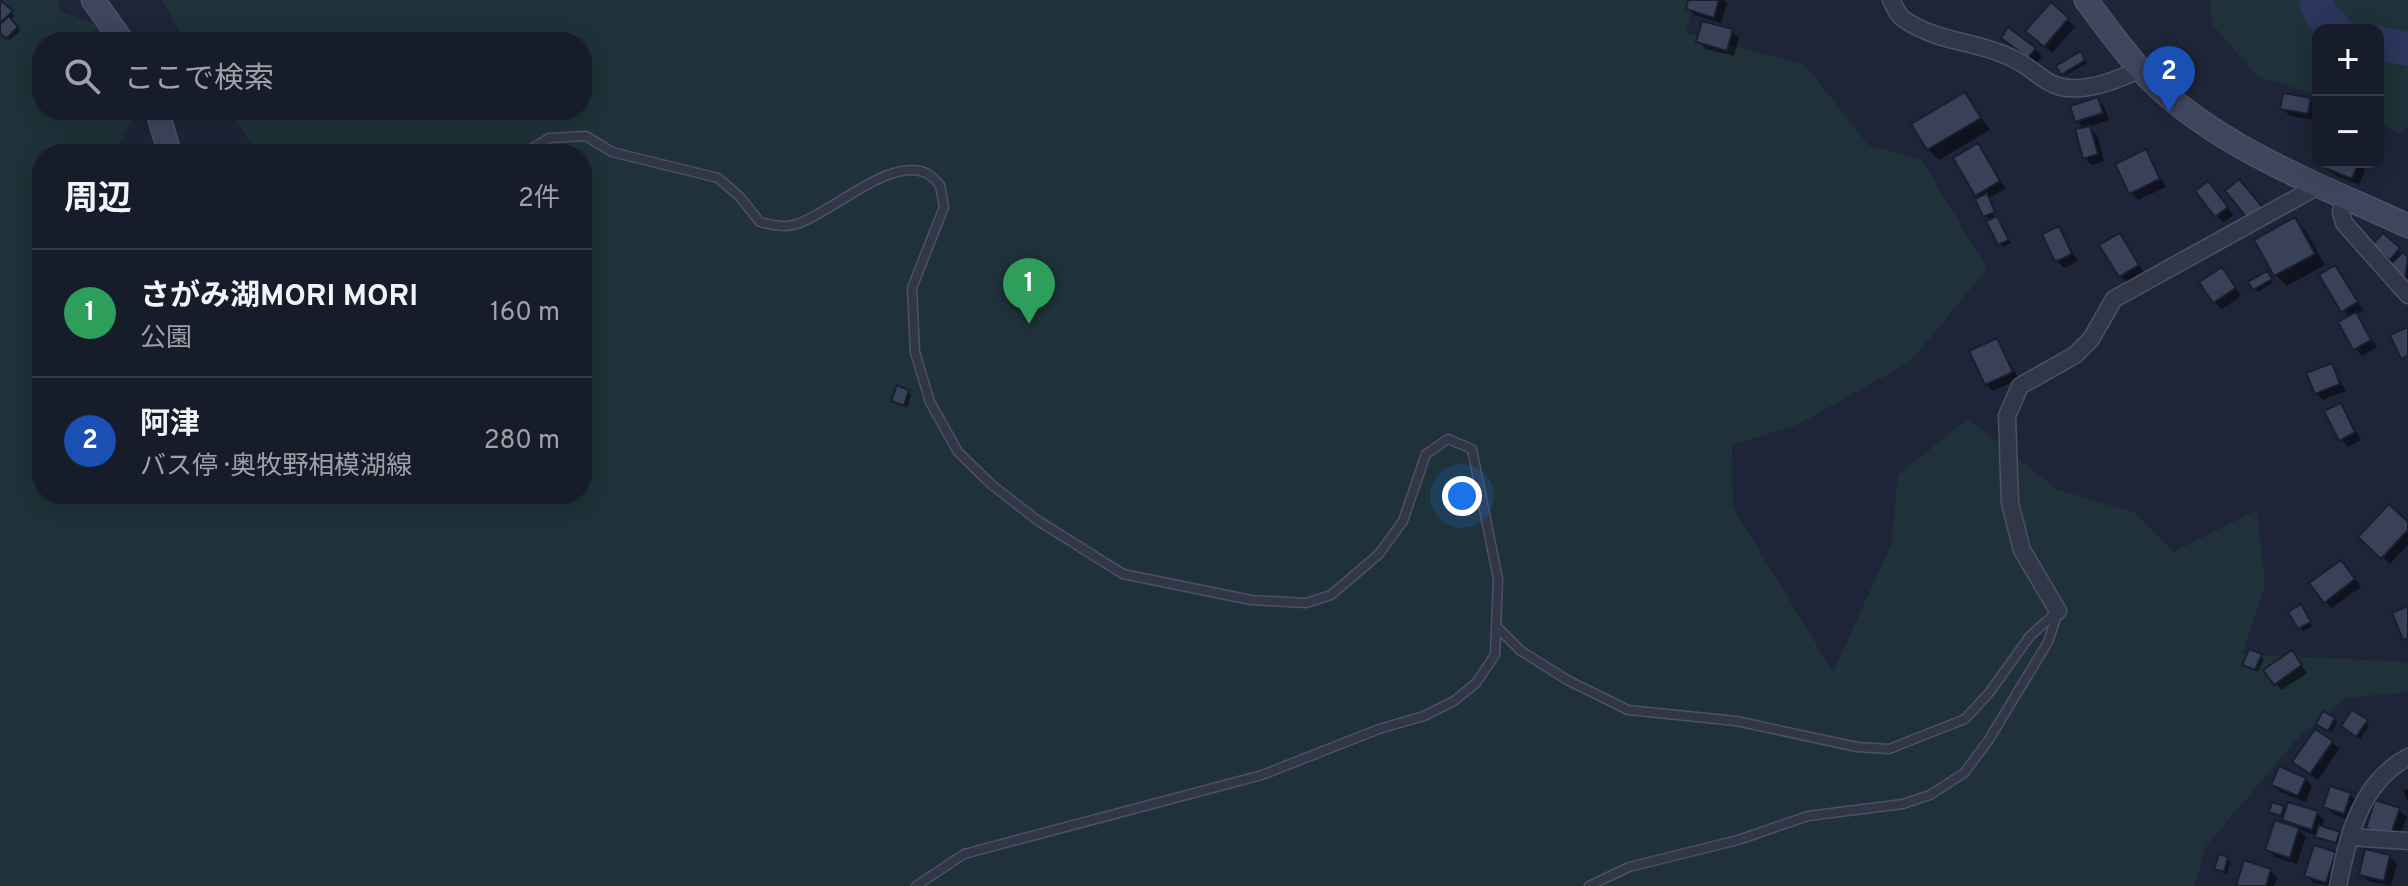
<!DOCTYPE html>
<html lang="ja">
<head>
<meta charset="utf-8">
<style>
  body { margin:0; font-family:Overpass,"Noto Sans JP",sans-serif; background:#1f2532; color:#f1f3f6 }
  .controls { position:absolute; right:24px; top:24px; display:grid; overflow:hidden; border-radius:16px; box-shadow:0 4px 20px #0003 }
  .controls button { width:72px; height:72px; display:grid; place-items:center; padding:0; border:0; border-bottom:2px solid #353a47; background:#161c2a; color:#f1f3f6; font:40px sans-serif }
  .you { position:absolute; left:1462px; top:496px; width:28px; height:28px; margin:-20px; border:6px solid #fff; border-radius:50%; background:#1a73e8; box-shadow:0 0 0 12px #1a73e833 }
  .badge { display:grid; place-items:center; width:52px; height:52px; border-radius:50%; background:#7795ff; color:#fff; font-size:26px; font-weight:700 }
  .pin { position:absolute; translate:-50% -66px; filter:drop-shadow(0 2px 4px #0008) }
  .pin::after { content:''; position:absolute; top:42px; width:28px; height:24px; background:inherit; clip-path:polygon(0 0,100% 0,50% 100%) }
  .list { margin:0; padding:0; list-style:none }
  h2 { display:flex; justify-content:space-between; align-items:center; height:104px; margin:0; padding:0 32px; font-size:34px }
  h2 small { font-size:26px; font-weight:400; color:#9ea1a8 }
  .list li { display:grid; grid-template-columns:52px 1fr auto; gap:24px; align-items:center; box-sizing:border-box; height:128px; padding:0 32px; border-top:2px solid #353a47 }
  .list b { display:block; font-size:30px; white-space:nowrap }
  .list p { margin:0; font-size:26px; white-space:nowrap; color:#9ea1a8 }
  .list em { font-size:26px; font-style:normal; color:#9ea1a8 }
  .icon { flex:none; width:44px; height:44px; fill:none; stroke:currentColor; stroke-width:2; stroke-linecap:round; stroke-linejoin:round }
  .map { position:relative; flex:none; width:2408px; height:886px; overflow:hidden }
  .search { position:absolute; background:#161c2a; box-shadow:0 4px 20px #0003; left:32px; top:32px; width:560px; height:88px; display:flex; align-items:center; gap:20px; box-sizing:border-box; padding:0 28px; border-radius:32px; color:#9ea1a8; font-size:30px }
  .panel { position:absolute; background:#161c2a; box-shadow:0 4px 20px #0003; left:32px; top:144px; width:560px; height:360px; border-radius:32px }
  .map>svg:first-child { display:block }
</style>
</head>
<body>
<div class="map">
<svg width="2408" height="886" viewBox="0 0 2408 886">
  <rect width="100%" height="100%" fill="#1e2538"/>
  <path fill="#1f3239" d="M0,0h57l5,12 40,15 9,15h-69v68h97l-27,44h-70v340h540v-340h-322l-33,-44h355v-68h-397l-23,-42h1532l-8,33 119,32 63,80 53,14 66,110 -77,93 -113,63 -65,20 1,62 100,165 58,-127 7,-70 70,-56 90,71 75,22 40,40 84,-42 8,76 -23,68 166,8v30l-63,6 -47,40 -91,107 -13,41h-2194z
    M2210,0h198v125l-8,9 -22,-12v-92h-60v65l-60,-18 -46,-53z"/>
  <path fill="#0007" d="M1691,0h33l3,4 -6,19 -26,-8 -7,-7z
    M1,2l13,14 -4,3 10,12 -10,9 -10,-10 3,-6 -3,-4z
    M2051,5l24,22 -23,26 -17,-15z
    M1732,31l7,7 -5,18 -28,-7 -7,-8z
    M2010,44l25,5 7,7 -6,8z
    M2083,56l4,7 -22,13 -3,-3z
    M1965,94l25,36 -51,30 -11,-11z
    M2097,99l7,7 5,14 -21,7 9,8 7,26 -12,4 -7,-7v-29l-8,-8z
    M2310,100l7,7 -2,13 -25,-4 -8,-8z
    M1978,146l28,42 -17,10 5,18 17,27 -8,4 -27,-52z
    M2146,152l20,35 -28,13 -7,-8z
    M2330,162l28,1 7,7 -6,15 -24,-10 -8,-7z
    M2215,191l18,24 -9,8 -7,-7z
    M2295,220l11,11 19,34 -38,21 -11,-11 -19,-34z
    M2059,228l19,33 -14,7 -7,-7z
    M2119,235l25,37 -17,11 -7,-7z
    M2383,236l25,24v19l-33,-34z
    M2335,268l28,42 -7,5 21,32 -15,9 -7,-8 -6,-30 -28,-42z
    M2222,269l19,27 -19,13 -8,-7z
    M2270,277l3,5 -15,10 -3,-3z
    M1997,341l22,38 -26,12 -7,-7z
    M2331,365l15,26 -23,9 -7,-7z
    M908,392l3,3 -4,13 -14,-7z
    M2341,405l20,35 -13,7 -7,-8z
    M2408,525v20l-18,19 -29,-27z
    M2348,569l13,18 -29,21 -7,-7z
    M2303,610l9,16 -9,5 -12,-19z
    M2261,656l3,3 -6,13 -13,-8z
    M2298,660l9,13 -25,17 -7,-7z
    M2334,719l3,3 -5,10 -11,-5z
    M2366,722l3,3 -9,14 -14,-10z
    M2332,742l7,7 -21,31 -23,-18z
    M2305,779l7,7 -6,16 -25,-10 -8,-7z
    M2407,789l1,1v12l-5,-12z
    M2350,795l7,7 -6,18 -18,-6 -7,-8z
    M2377,802l22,8 8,7 -10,25 -22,-7 -7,-7z
    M2283,807l4,4 30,2 7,7 -2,8 20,8 -3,9 -42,-17 9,9 -9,27 -22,-7 -7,-7 25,-22 -8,-10 -14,-7z
    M2335,854l7,7 -8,25 -20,-3 -7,-7z
    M2389,856l8,8 -6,22 -23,-5 -7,-7z
    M2227,859l3,3 -3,12 -10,-5z
    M2270,870l7,8 -3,8h-36z"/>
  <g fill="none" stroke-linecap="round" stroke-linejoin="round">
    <path stroke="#2a365b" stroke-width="34" d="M2316,0l5,15 15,15
      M2378,43l30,6"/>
  </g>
  <path fill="#394159" stroke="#191e2f" stroke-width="2" d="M0,0l13,11 -13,12z
    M1688,0h31l-5,18 -28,-9z
    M2051,2l18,16 -25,29 -19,-16z
    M9,16l9,11 -12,12 -6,-6v-9z
    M1702,21l31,8 -6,22 -31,-9z
    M2008,27l28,21 -8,10 -27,-20z
    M2081,51l4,9 -24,15 -5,-9z
    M1965,92l16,26 -54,32 -16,-26z
    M2283,93l28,5 -3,16 -28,-5z
    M2098,97l5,16 -28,9 -5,-16z
    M2090,126l8,28 -15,5 -8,-30z
    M1978,143l22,38 -25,15 -22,-38z
    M133,144l8,10h-21v-1z
    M2146,149l14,30 -31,15 -14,-30z
    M2328,162h31l-7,17 -27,-11z
    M2239,179l27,32 -15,12 -26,-32z
    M2208,181l20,26 -13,10 -20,-26z
    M1987,193l8,19 -12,5 -8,-18z
    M1997,216l12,24 -11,5 -12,-24z
    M2295,217l20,37 -41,22 -20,-36z
    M2059,226l13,28 -17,8 -13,-28z
    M2120,233l19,32 -20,12 -20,-32z
    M2383,233l17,15 -10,12 -18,-15z
    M2403,252l5,5 -3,22 -15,-14z
    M2335,265l23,37 -17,10 -22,-37z
    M2222,267l14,21 -23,15 -14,-21z
    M2267,271l5,8 -19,11 -5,-8z
    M2356,312l15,28 -18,10 -15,-28z
    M2408,327v29l-7,3 -11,-24z
    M1997,338l16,34 -28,13 -16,-34z
    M2332,363l8,21 -25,10 -9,-21z
    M897,385l12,5 -5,16 -13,-5z
    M2341,403l14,29 -16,9 -15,-30z
    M2389,504l19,18v8l-27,29 -23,-22z
    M2341,560l14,19 -31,24 -15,-20z
    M2301,604l10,18 -13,7 -10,-17z
    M2408,606v32l-5,2 -11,-27z
    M2249,649l13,5 -7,16 -13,-5z
    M2292,650l10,15 -28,20 -11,-15z
    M2352,710l16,10 -12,17 -15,-11z
    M2323,711l12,7 -7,13 -12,-7z
    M2315,729l18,12 -23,33 -18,-12z
    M2279,766l27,12 -8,18 -27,-11z
    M2330,786l21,7 -7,21 -21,-7z
    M2375,800l25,8 -10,29 -24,-9z
    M2272,802l12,4 -3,10 -12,-4z
    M2288,802l30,9 -6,19 -30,-10z
    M2275,820l24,8 -9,30 -25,-8z
    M2319,825l21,7 -4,11 -21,-6z
    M2314,845l22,7 -10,31 -22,-7z
    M2365,849l25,6 -6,26 -25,-6z
    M2219,854l9,3 -4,15 -10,-3z
    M2244,860l27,9 -5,17h-30z"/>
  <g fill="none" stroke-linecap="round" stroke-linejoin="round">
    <g stroke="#4c5164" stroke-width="11">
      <path id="lane" d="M523,154l26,-16 37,-2 26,16 106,26 21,18 21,26c12,3 25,6 37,2 34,-11 94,-68 129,-51 5,2 10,8 14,12l4,22 -32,81 3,64 15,50 28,50 34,33 45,35 86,54 128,26 55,3 25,-8 48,-41 24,-33 23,-67 22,-15 24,10 26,130 -3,76 -19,28 -22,18 -30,15 -45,13 -117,46 -298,79 -48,32
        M1496,626l25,25 48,30 59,29 108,11 121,26 32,2 76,-30 24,-26 41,-57 28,-25
        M1589,886l40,-19 109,-27 70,-24 95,-12 27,-9 34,-22 24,-32 60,-99 10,-30"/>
    </g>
    <g stroke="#4c5164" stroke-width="19">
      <path id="street" d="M1891,0c4,7 7,16 14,20 35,24 80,21 116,43 16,9 27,24 48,25 24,2 51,-9 71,-19
        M2345,196l-4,16 3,11 64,72
        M2058,611l-36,-61 -12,-47 -3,-87 13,-30 55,-31 16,-16 23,-40 206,-114
        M2350,837l58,4
        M2338,886c10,-50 22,-103 70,-129"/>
    </g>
    <g stroke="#4c5164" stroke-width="25">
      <path id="secondary" d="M93,0l30,42
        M2086,0c17,23 34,46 53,68 70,77 177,115 269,158
        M157,110l13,44"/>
    </g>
    <use href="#lane" stroke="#313749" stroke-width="8"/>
    <use href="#street" stroke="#313749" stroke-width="16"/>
    <use href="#secondary" stroke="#3f455c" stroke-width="22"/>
  </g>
</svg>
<div class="controls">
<button>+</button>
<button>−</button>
</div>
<div class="you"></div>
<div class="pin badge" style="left:1029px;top:324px;background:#2e9e5b">1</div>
<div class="pin badge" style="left:2169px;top:112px;background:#1a4fb4">2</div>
<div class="search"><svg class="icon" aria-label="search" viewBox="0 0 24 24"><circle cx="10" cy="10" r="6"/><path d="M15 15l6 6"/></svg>ここで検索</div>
<section class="panel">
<h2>周辺<small>2件</small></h2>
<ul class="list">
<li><span class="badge" style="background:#2e9e5b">1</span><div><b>さがみ湖MORI MORI</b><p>公園</p></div><em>160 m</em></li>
<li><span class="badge" style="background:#1a4fb4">2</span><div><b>阿津</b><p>バス停 · 奥牧野相模湖線</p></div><em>280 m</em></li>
</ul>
</section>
</div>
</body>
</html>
